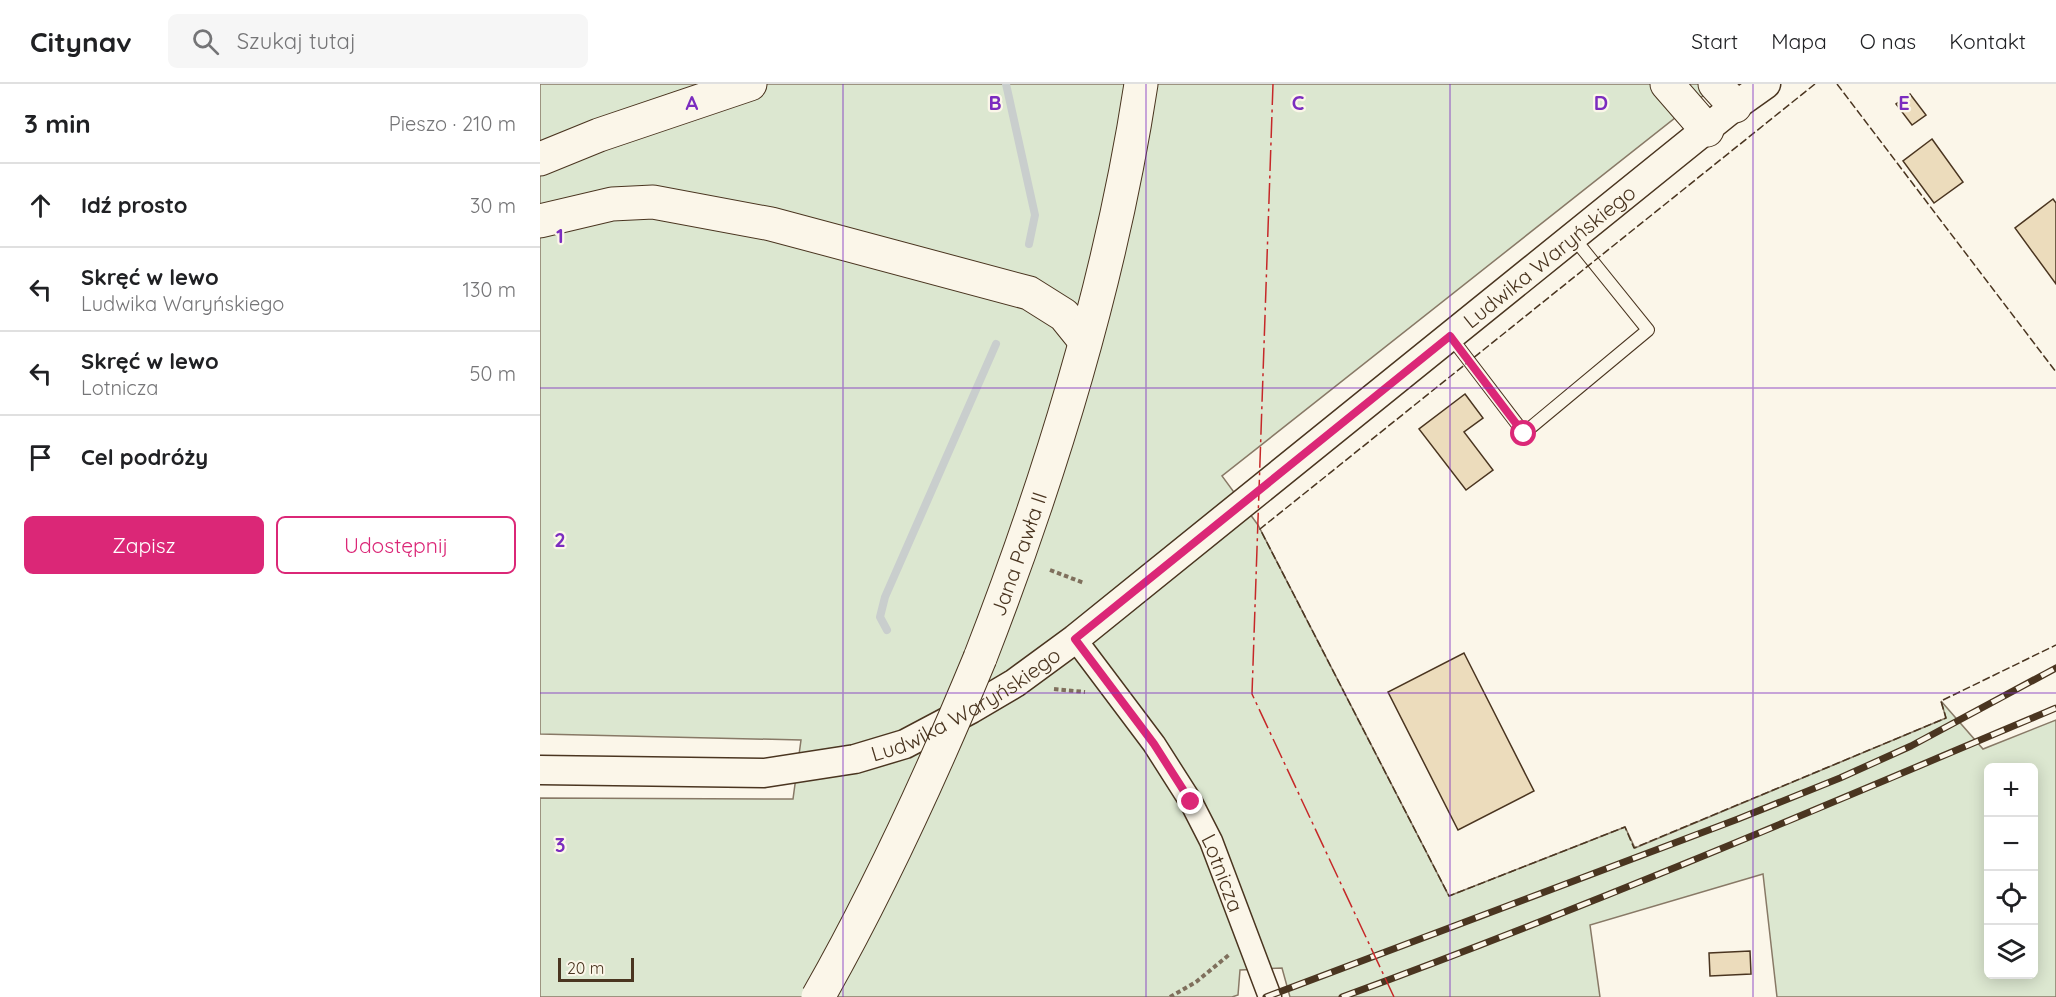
<!DOCTYPE html>
<html lang="pl">
<head>
<meta charset="utf-8">
<style>
  body { margin:0; font-family:Quicksand,sans-serif; background:#f6f6f6; color:#202124 }
  .controls { position:absolute; right:18px; bottom:18px; display:grid; overflow:hidden; border-radius:9px; box-shadow:0 3px 15px #0003 }
  .controls button { width:54px; height:54px; display:grid; place-items:center; padding:0; border:0; border-bottom:2px solid #e0e0e0; background:#fff; color:#202124; font:30px sans-serif }
  .scale { position:absolute; left:18px; bottom:15px; width:76px; box-sizing:border-box; padding-left:6px; border:3px solid #4a3520; border-top:0; font-size:16px; line-height:21px; white-space:nowrap; color:#4a3520; -webkit-text-stroke:4px #fbf6e9; paint-order:stroke }
  .stop { position:absolute; width:18px; height:18px; margin:-14px; border:4px solid #db2777; border-radius:50%; background:#fff }
  .stop.end { background:#db2777; border-color:#fff; box-shadow:0 2px 6px #0008 }
  .list { margin:0; padding:0; list-style:none }
  h2 { display:flex; justify-content:space-between; align-items:center; height:78px; margin:0; padding:0 24px; font-size:26px }
  h2 small { font-size:20px; font-weight:400; color:#757577 }
  .list li { display:grid; grid-template-columns:39px 1fr auto; gap:18px; align-items:center; box-sizing:border-box; height:84px; padding:0 24px; border-top:2px solid #e0e0e0 }
  .list b { display:block; font-size:22px; white-space:nowrap }
  .list p { margin:0; font-size:20px; white-space:nowrap; color:#757577 }
  .list em { font-size:20px; font-style:normal; color:#757577 }
  .actions { display:flex; gap:12px; padding:18px 24px }
  .actions a { flex:1; padding:14px 0; border:2px solid #db2777; border-radius:9px; text-align:center; font-size:21px; color:#db2777 }
  .actions .main { background:#db2777; color:#fff }
  .icon { flex:none; width:33px; height:33px; fill:none; stroke:currentColor; stroke-width:2; stroke-linecap:round; stroke-linejoin:round }
  .map { position:relative; flex:none; width:1516px; height:913px; overflow:hidden }
  header { display:flex; align-items:center; gap:36px; box-sizing:border-box; height:84px; padding:0 30px; background:#fff; border-bottom:2px solid #e0e0e0 }
  header strong { font-size:28px }
  nav { display:flex; gap:33px; margin-inline-start:auto; font-size:21px }
  .search { width:420px; height:54px; background:#f6f6f6; display:flex; align-items:center; gap:15px; box-sizing:border-box; padding:0 21px; border-radius:9px; color:#757577; font-size:22px }
  main { display:flex }
  aside { flex:1; background:#fff }
  .map>svg:first-child { display:block }
</style>
</head>
<body>
<header>
<strong>Citynav</strong>
<div class="search"><svg class="icon" aria-label="search" viewBox="0 0 24 24"><circle cx="10" cy="10" r="6"/><path d="M15 15l6 6"/></svg>Szukaj tutaj</div>
<nav><a>Start</a><a>Mapa</a><a>O nas</a><a>Kontakt</a></nav>
</header>
<main>
<aside>
<h2>3 min<small>Pieszo · 210 m</small></h2>
<ul class="list">
<li><svg class="icon" aria-label="ahead" viewBox="0 0 24 24"><path d="M12 20V5M6 11l6-6 6 6"/></svg><div><b>Idź prosto</b></div><em>30 m</em></li>
<li><svg class="icon" aria-label="left" viewBox="0 0 24 24"><path d="M17 20v-9H6M10 6l-5 5 5 5"/></svg><div><b>Skręć w lewo</b><p>Ludwika Waryńskiego</p></div><em>130 m</em></li>
<li><svg class="icon" aria-label="left" viewBox="0 0 24 24"><path d="M17 20v-9H6M10 6l-5 5 5 5"/></svg><div><b>Skręć w lewo</b><p>Lotnicza</p></div><em>50 m</em></li>
<li><svg class="icon" aria-label="arrive" viewBox="0 0 24 24"><path d="M6 21V4h12l-3 4 3 4H6"/></svg><div><b>Cel podróży</b></div></li>
</ul>
<div class="actions"><a class="main">Zapisz</a><a>Udostępnij</a></div>
</aside>
<div class="map">
<svg width="1516" height="913" viewBox="0 0 1516 913">
  <rect width="100%" height="100%" fill="#fbf6e9"/>
  <path fill="#dce7d0" stroke="#887966" stroke-width="1.5" fill-rule="evenodd" d="M0,0h1178l-496,392 36,49 191,371 176,-69 10,21 311,-130 -5,-17 42,48 73,-29v277h-279l-14,-123 -173,51 10,72h-310l-8,-29 -42,2 -2,25 -6,2h-692v-199l253,1 8,-59 -261,-6zM1448,684h46v206h-46z"/>
  <g fill="none" stroke-linecap="round" stroke-linejoin="round">
    <path stroke="#c9cecd" stroke-width="8" d="M466,0l29,131 -6,29
      M347,546l-7,-13 5,-20 111,-253"/>
  </g>
  <path fill="#ecdcbc" stroke="#4a3520" stroke-width="1.5" d="M1370,10l16,21 -14,10 -16,-21z
    M1392,55l31,43 -29,21 -31,-42z
    M1513,115l3,4v81l-41,-56z
    M925,310l18,24 -19,14 29,38 -27,20 -47,-61z
    M924,569l70,138 -76,39 -70,-138z
    M1210,867l1,23 -41,2 -1,-23z"/>
  <g fill="none" stroke-linecap="round" stroke-linejoin="round">
    <g stroke="#4a3520" stroke-width="14">
      <path id="service" d="M910,252l74,97 124,-103 -75,-93"/>
    </g>
    <g stroke="#4a3520" stroke-width="25">
      <g id="minor">
        <path id="s1" d="M535,555l79,105 37,58 20,39 59,156"/>
      </g>
    </g>
    <g stroke="#4a3520" stroke-width="31">
      <g id="tertiary">
        <path id="s2" d="M0,686l224,3 91,-14 50,-15 66,-35 44,-26 60,-44 660,-533 31,-22"/>
      </g>
    </g>
    <g stroke="#4a3520" stroke-width="35">
      <g id="primary">
        <path d="M1127,0l40,46"/>
        <path d="M1175,0l20,22"/>
        <path d="M0,75l59,-24 151,-51"/>
        <path d="M0,137l72,-17 41,-2 118,22 258,69 35,22 21,26"/>
        <path id="s3" d="M440,574c72,-185 131,-377 161,-574"/>
      </g>
    </g>
    <path stroke="#7f6f5c" stroke-width="4" stroke-dasharray="4.5 3" stroke-linecap="butt" d="M510,486l34,13
      M514,605l31,3
      M630,913l26,-15 34,-28"/>
    <use href="#service" stroke="#fbf6e9" stroke-width="12"/>
    <use href="#minor" stroke="#fbf6e9" stroke-width="22"/>
    <use href="#tertiary" stroke="#fbf6e9" stroke-width="28"/>
    <use href="#primary" stroke="#fbf6e9" stroke-width="33"/>
    <g stroke="#4a3520" stroke-width="7">
      <path id="rail" d="M726,913l472,-178 102,-41 71,-32 145,-78
        M802,913c241,-88 478,-189 714,-289"/>
    </g>
    <use href="#rail" stroke="#fbf6e9" stroke-width="4.5" stroke-dasharray="14" stroke-linecap="butt"/>
    <g stroke="#4a3520" stroke-width="35" stroke-linecap="butt">
      <path id="primary-bridge" d="M278,913c62,-109 114,-223 162,-339"/>
    </g>
    <use href="#primary-bridge" stroke="#fbf6e9" stroke-width="33"/>
    <path stroke="#4a3520" stroke-width="1.5" stroke-dasharray="8 3" stroke-linecap="butt" d="M1275,0l-555,445 189,367 176,-69 9,21 312,-130 -5,-17 115,-56
      M1297,0l219,288"/>
    <path stroke="#c62828" stroke-width="1.5" stroke-dasharray="21 4.5 3 4.5" stroke-linecap="butt" d="M733,0l-21,610 142,303"/>
  </g>
  <g fill="none" stroke-linecap="round" stroke-linejoin="round">
    <path stroke="#db2777" stroke-width="8" d="M651,718l-37,-58 -79,-105 375,-303 74,98"/>
  </g>
  <path fill="none" stroke="#7b2cbf" stroke-width="1.5" stroke-opacity="0.55" d="M303,0v913M606,0v913M910,0v913M1213,0v913M0,304h1516M0,609h1516"/>
  <g text-anchor="middle" dominant-baseline="central" stroke-width="4.5" stroke-linejoin="round" paint-order="stroke">
    <g font-size="21" fill="#4a3520" stroke="#fbf6e9">
      <text stroke="none"><textPath href="#s2" startOffset="1178">Ludwika Waryńskiego</textPath></text>
      <text stroke="none"><textPath href="#s3" startOffset="111">Jana Pawła II</textPath></text>
      <text stroke="none"><textPath href="#s2" startOffset="440">Ludwika Waryńskiego</textPath></text>
      <text stroke="none"><textPath href="#s1" startOffset="278">Lotnicza</textPath></text>
    </g>
  </g>
  <g font-size="20" text-anchor="middle" font-weight="bold" fill="#7b2cbf" stroke="#fbf6e9" stroke-width="4.5" stroke-linejoin="round" paint-order="stroke">
    <text x="152" y="26">A</text>
    <text x="455" y="26">B</text>
    <text x="758" y="26">C</text>
    <text x="1061" y="26">D</text>
    <text x="1364" y="26">E</text>
    <text x="20" y="159">1</text>
    <text x="20" y="463">2</text>
    <text x="20" y="768">3</text>
  </g>
</svg>
<div class="controls">
<button>+</button>
<button>−</button>
<button><svg class="icon" aria-label="locate" viewBox="0 0 24 24"><circle cx="12" cy="12" r="6"/><path d="M12 2v4M12 18v4M2 12h4M18 12h4"/></svg></button>
<button><svg class="icon" aria-label="layers" viewBox="0 0 24 24"><path d="M12 4l9 5-9 5-9-5zM3 14l9 5 9-5"/></svg></button>
</div>
<div class="scale">20 m</div>
<div class="stop" style="left:984px;top:350px"></div>
<div class="stop end" style="left:651px;top:718px"></div>
</div>
</main>
</body>
</html>
